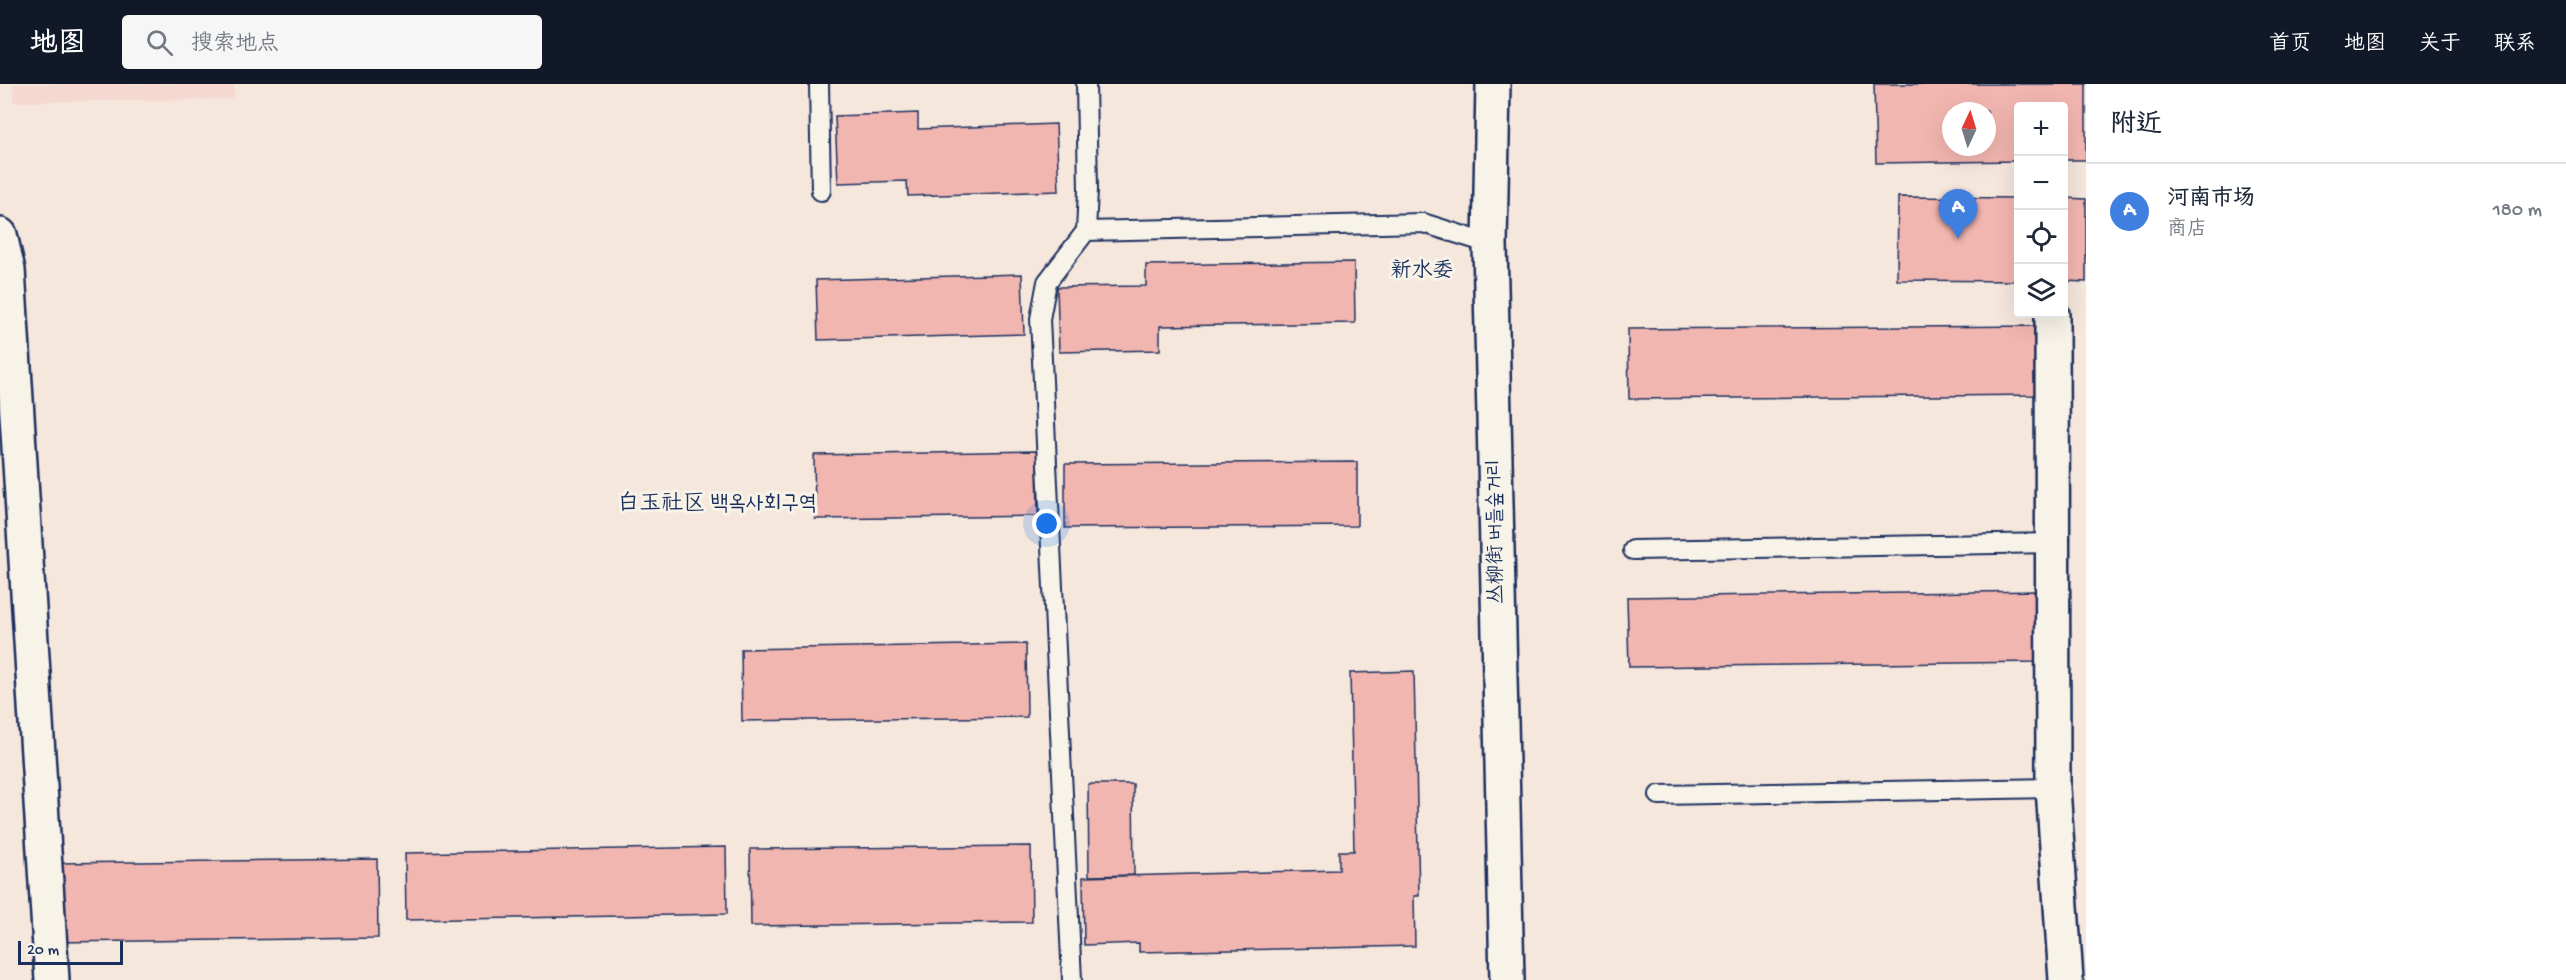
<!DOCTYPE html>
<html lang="zh">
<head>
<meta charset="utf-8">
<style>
  body { margin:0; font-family:"Gochi Hand","LXGW WenKai TC","Poor Story",sans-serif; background:#f6f6f7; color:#1f2937 }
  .controls { position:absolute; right:18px; top:18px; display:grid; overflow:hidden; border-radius:6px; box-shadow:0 6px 24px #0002 }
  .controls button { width:54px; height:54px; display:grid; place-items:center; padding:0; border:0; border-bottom:2px solid #e0e1e3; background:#fff; color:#1f2937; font:30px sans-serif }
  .compass { position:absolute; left:1942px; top:18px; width:54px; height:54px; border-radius:50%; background:#fff; box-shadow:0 6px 24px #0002; rotate:4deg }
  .scale { position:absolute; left:18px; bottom:15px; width:105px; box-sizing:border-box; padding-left:6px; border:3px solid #1b2f5e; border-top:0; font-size:16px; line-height:21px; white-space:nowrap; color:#1b2f5e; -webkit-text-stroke:4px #f7f3e8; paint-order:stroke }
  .you { position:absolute; left:1047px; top:440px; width:21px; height:21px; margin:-15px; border:4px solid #fff; border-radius:50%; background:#1a73e8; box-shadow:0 0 0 9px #1a73e833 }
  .badge { display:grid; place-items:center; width:39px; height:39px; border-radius:50%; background:#111827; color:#fff; font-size:20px; font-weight:700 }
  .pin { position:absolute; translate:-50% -50px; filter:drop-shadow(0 2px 3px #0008) }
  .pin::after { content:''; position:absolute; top:32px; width:21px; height:18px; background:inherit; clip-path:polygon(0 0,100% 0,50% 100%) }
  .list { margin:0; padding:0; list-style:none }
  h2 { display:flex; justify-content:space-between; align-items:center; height:78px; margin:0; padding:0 24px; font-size:26px }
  h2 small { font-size:20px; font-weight:400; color:#747a83 }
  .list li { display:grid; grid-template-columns:39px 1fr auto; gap:18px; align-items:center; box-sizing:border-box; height:96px; padding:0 24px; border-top:2px solid #e0e1e3 }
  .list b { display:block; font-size:22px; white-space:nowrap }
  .list p { margin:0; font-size:20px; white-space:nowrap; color:#747a83 }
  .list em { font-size:20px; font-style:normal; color:#747a83 }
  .icon { flex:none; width:33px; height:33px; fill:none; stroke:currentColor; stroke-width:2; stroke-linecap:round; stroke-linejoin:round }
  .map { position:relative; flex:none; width:2086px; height:896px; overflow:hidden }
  header { display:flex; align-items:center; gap:36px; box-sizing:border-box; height:84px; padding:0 30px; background:#111827; color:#fff }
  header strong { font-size:28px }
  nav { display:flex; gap:33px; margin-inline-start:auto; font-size:21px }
  .search { width:420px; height:54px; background:#f6f6f7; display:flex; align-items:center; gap:15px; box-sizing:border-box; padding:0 21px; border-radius:6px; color:#747a83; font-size:22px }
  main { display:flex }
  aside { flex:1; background:#fff }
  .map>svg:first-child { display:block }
</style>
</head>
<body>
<header>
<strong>地图</strong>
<div class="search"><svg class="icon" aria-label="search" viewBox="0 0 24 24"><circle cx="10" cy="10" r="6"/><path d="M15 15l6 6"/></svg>搜索地点</div>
<nav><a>首页</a><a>地图</a><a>关于</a><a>联系</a></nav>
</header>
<main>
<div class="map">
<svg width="2086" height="896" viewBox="0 0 2086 896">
  <rect width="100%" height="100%" fill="#f6e7dd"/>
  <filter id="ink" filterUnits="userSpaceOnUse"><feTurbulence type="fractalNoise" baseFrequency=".0167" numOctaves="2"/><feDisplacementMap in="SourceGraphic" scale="12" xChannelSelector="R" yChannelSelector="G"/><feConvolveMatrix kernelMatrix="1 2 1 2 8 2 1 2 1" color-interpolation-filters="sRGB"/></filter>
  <g filter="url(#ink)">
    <path fill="#f5d8d0" d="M13,0h221v15l-221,3z"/>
    <path fill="#f2b6b0" stroke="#1b2f5e" stroke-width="1.5" fill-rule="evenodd" d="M1874,0h212v76h-22v-54h-46v55l-142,2zM1951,27h36v36h-36z
      M918,29v16l138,-5 3,67 -151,5 -1,-15 -69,2 -3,-67z
      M1898,113l120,1v83l-121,-1z
      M2064,114l22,1v83l-22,-1z
      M1354,178l1,61 -195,3v24l-101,2 -2,-65 89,-1v-21z
      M1022,190l2,60 -206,6 -2,-60z
      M2041,242l1,69 -413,4 -1,-70z
      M1037,367l1,65 -223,3 -1,-64z
      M1357,378v64l-292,2v-64z
      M2041,507l1,71 -413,5 -2,-70z
      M1026,560l1,73 -285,4 -1,-72z
      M1414,587l5,225h-5l1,50 -276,6v-9l-55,2 -1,-68 256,-7v-19h15l-4,-178z
      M1088,700h45l1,91 -45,1z
      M1031,762l1,76 -281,4 -1,-77z
      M726,763l1,67 -321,6 -1,-67z
      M377,775l1,79 -322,4 -1,-79z"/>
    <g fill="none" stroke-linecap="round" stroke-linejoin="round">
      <g stroke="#1b2f5e" stroke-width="22">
        <path id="lane" d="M819,0l2,107
          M1086,147l337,-8 67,21
          M1633,466l421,-7
          M1659,711l394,-7
          M1072,896l-32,-661 7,-37 39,-51 2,-41 -2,-106"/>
      </g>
      <g stroke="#1b2f5e" stroke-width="38">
        <path id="street" d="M1493,0l-3,160 17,736
          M0,151l8,35 44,710
          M2052,230l1,474 13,192"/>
      </g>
      <use href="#lane" stroke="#f7f3e8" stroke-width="18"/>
      <use href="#street" stroke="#f7f3e8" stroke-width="33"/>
    </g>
  </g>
  <g text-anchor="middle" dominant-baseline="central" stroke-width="6" stroke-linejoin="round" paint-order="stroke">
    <g font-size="20" fill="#1b2f5e" stroke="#f7f3e8">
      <text transform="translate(1497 448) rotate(-91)">丛柳街 버들숲거리</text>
    </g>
    <g font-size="21" fill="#1b2f5e" stroke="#f7f3e8">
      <text x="1422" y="188">新水委</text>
    </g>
    <g font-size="22" fill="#1b2f5e" stroke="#f7f3e8">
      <text x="717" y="421">白玉社区 백옥사회구역</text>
    </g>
  </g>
</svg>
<div class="controls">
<button>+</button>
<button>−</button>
<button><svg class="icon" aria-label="locate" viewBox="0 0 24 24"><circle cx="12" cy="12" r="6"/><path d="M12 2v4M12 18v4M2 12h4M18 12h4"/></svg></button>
<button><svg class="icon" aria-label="layers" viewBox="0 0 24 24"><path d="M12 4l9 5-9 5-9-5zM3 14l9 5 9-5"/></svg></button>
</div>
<svg class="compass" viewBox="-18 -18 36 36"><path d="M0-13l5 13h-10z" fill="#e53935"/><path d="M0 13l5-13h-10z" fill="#747a83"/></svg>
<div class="scale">20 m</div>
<div class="you"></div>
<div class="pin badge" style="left:1958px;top:155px;background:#3f7fe0">A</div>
</div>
<aside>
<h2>附近<small></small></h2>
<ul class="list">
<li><span class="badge" style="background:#3f7fe0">A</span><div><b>河南市场</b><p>商店</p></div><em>180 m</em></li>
</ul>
</aside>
</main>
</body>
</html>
